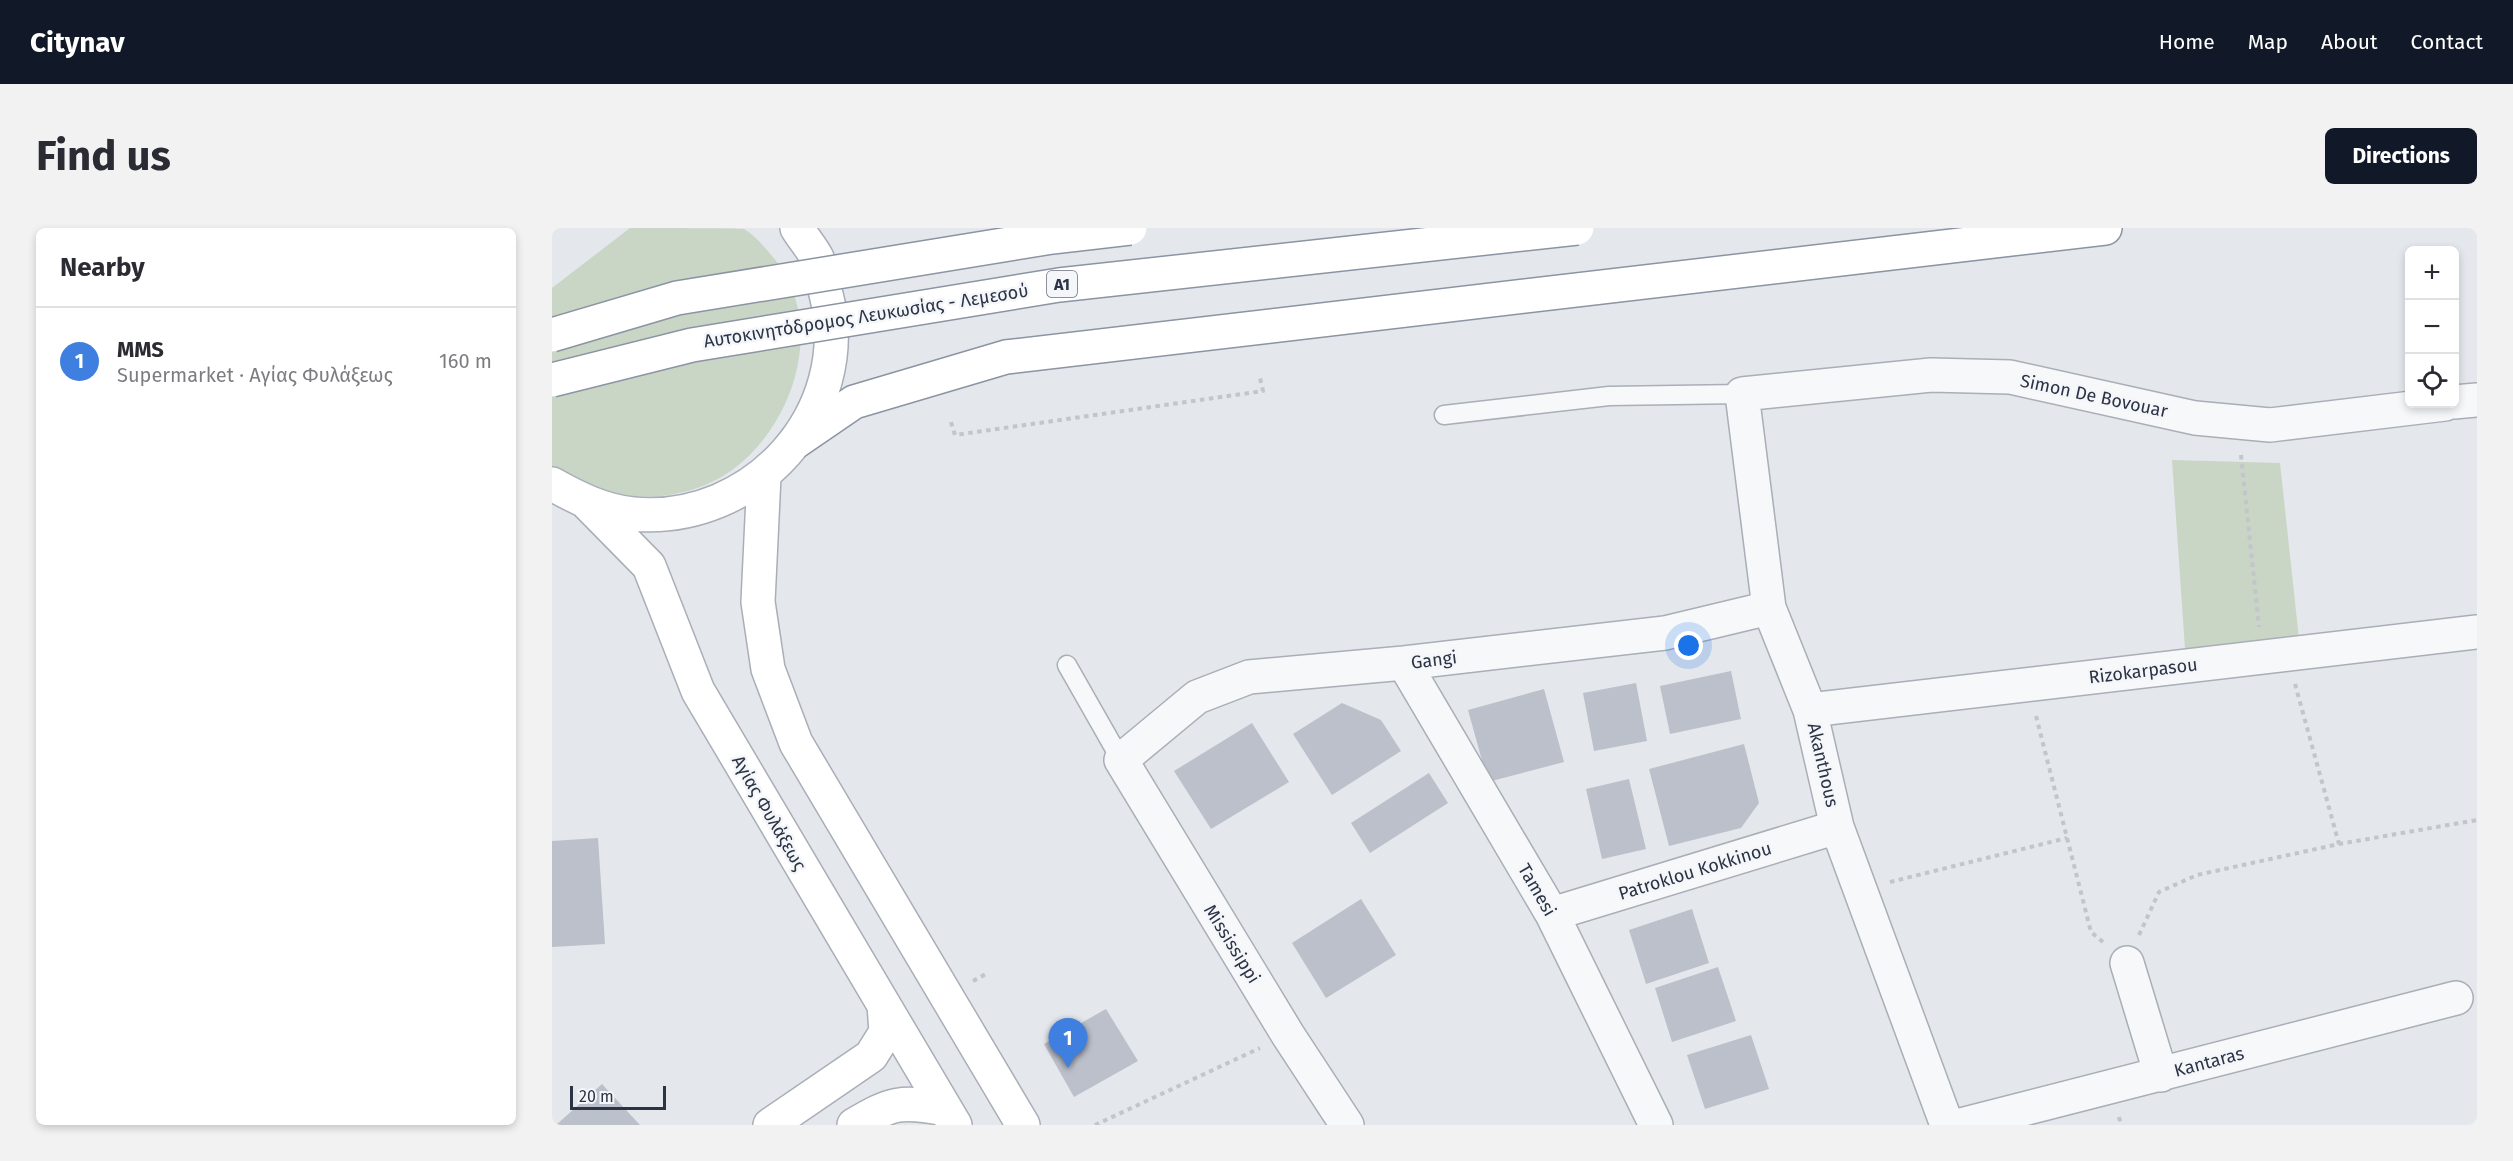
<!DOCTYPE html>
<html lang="en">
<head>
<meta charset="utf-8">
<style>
  body { margin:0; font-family:"Fira Sans",sans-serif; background:#f2f2f3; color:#2b2b33 }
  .controls { position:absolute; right:18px; top:18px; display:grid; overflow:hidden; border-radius:9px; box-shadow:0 3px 9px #0003 }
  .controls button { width:54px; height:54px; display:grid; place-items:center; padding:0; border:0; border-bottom:2px solid #e1e1e2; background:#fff; color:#2b2b33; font:30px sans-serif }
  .scale { position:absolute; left:18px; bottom:15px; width:96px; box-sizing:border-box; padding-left:6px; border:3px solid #2b3445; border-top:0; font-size:16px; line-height:21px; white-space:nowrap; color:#2b3445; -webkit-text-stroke:4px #f4f6f9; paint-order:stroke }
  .you { position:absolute; left:1137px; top:418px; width:21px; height:21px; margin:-15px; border:4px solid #fff; border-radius:50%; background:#1a73e8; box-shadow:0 0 0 9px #1a73e833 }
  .badge { display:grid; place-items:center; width:39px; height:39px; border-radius:50%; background:#111827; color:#fff; font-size:20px; font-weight:700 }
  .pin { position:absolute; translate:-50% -50px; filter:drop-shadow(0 2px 3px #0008) }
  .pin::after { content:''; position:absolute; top:32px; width:21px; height:18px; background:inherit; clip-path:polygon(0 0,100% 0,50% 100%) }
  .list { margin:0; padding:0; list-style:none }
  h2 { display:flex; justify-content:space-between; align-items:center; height:78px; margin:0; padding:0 24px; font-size:26px }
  h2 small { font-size:20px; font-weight:400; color:#7c7c81 }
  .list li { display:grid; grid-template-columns:39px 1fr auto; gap:18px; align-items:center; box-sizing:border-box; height:108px; padding:0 24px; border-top:2px solid #e1e1e2 }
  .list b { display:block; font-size:22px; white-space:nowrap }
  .list p { margin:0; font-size:20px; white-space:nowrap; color:#7c7c81 }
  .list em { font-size:20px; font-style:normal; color:#7c7c81 }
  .icon { flex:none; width:33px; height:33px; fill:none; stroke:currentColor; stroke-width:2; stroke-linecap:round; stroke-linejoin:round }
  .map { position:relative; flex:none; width:1925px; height:897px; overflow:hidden; border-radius:9px }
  header { display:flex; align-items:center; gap:36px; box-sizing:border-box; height:84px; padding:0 30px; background:#111827; color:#fff }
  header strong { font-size:28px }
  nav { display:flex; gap:33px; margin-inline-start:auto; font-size:21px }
  .intro { display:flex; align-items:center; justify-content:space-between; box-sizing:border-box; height:144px; padding:0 36px }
  h1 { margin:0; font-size:42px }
  .button { padding:15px 27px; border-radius:9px; background:#111827; color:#fff; font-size:21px; font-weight:700 }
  main { display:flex; gap:36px; padding:0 36px }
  aside { flex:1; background:#fff; border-radius:9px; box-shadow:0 3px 9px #0003 }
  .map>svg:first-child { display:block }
</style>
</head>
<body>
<header>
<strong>Citynav</strong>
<nav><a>Home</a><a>Map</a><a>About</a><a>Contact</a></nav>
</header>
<div class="intro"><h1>Find us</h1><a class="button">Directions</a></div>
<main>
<aside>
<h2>Nearby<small></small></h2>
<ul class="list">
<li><span class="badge" style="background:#3f7fe0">1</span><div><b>MMS</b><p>Supermarket · Αγίας Φυλάξεως</p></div><em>160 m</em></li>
</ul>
</aside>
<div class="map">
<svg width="1925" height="897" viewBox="0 0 1925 897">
  <rect width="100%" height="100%" fill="#e4e7ec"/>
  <path fill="#c9d6c5" d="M78,0c16,0 105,0 114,1 12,7 23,21 32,32 50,64 18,164 -44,209 -33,24 -79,32 -118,23 -22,-6 -44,-12 -62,-27v-178z
    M1620,232l108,3 19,176 -114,10z"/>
  <path fill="#bbc0ca" d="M1179,443l10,48 -71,15 -10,-48z
    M1084,455l11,58 -53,10 -11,-58z
    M992,461l20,73 -76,20 -20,-72z
    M790,475l39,17 20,31 -69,44 -39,-61z
    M700,495l37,59 -78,47 -37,-58z
    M1192,516l15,59 -18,25 -72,18 -20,-77z
    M877,545l19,30 -78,50 -19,-30z
    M1077,551l17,70 -44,10 -16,-70z
    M46,610l7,106 -53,3v-106z
    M809,671l35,56 -70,43 -34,-55z
    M1140,681l17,54 -63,21 -17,-54z
    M1166,739l18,54 -64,21 -17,-54z
    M554,781l32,52 -64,36 -30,-53z
    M1199,807l18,54 -64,20 -18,-54z
    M50,856l38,41h-84z"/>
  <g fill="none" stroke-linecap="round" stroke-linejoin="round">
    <g stroke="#a9aeb7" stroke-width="21">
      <path id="lane" d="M892,187l165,-19 133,-2
        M515,437l54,95"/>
    </g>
    <g stroke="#a9aeb7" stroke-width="36">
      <path id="street" d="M1902,174l23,-2
        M852,435l148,251 104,211
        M1258,482l667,-78
        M1000,686l285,-87
        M1575,735l34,112
        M795,897l-59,-90 -167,-275 76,-63 52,-20 155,-14 261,-30 104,-25
        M1395,897l-110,-298 -27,-117 -41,-102 -27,-214 189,-19 79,2 185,41 75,7 175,-21
        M1409,897l495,-127"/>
    </g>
    <g stroke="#a9aeb7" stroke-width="36">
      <path id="secondary" d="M212,248l-6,126 10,67 28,74 227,382
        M0,256c25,14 51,27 81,30 121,11 223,-102 193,-220 -3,-11 -4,-25 -9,-36 -5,-10 -14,-20 -20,-30
        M35,275l62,63 49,125 257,434
        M218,897l101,-69 15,-24 -2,-27
        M302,897c37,-22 47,-25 91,-16"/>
    </g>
    <g stroke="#8b94a3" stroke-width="36">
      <path id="highway" d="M245,213l57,-39 152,-45 1099,-129"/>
    </g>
    <path stroke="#c2c5cb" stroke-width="4" stroke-dasharray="4.5 4.5" stroke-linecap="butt" d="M399,194l4,13 308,-44 -3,-13
      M1689,227l18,172
      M1743,456l44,160
      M1484,488l55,216 12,10
      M1338,654l177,-44
      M1587,707l20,-43 38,-17 142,-31 138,-24
      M421,753l13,-7
      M1567,889l2,8
      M543,897l165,-77"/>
    <use href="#lane" stroke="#f7f8fa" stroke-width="18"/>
    <use href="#street" stroke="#f7f8fa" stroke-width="33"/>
    <use href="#secondary" stroke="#fff" stroke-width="33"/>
    <use href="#highway" stroke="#fff" stroke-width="33"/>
    <g stroke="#8b94a3" stroke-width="36" stroke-linecap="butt">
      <path id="highway-bridge" d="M0,107l125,-37 375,-61 78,-9
        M0,152l140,-35 367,-60 518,-57"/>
    </g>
    <use href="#highway-bridge" stroke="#fff" stroke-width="33"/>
  </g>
  <g text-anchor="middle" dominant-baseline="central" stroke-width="5" stroke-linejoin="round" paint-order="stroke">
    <rect fill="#f4f6f9" stroke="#676e7b" stroke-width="1.5" x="495" y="43" width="30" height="26" rx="4.5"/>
    <g font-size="16" font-weight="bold" fill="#2b3445">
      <text x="510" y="56">A1</text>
    </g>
    <g font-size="18" fill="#2b3445" stroke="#f4f6f9">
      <text transform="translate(314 88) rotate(-9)">Αυτοκινητόδρομος Λευκωσίας - Λεμεσού</text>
      <text transform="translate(1542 168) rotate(12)">Simon De Bovouar</text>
      <text transform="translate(882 432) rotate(-7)">Gangi</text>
      <text transform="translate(1591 443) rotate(-7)">Rizokarpasou</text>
      <text transform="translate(1271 537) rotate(77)">Akanthous</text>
      <text transform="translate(217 585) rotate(60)">Αγίας Φυλάξεως</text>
      <text transform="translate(1143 643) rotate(-17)">Patroklou Kokkinou</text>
      <text transform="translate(985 662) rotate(60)">Tamesi</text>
      <text transform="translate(680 716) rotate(58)">Mississippi</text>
      <text transform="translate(1657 834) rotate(-15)">Kantaras</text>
    </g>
  </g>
</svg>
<div class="controls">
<button>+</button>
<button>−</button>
<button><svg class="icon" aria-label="locate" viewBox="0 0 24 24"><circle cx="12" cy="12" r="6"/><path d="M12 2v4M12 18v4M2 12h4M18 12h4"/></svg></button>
</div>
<div class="scale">20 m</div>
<div class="you"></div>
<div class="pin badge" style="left:516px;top:840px;background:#3f7fe0">1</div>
</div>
</main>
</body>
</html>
